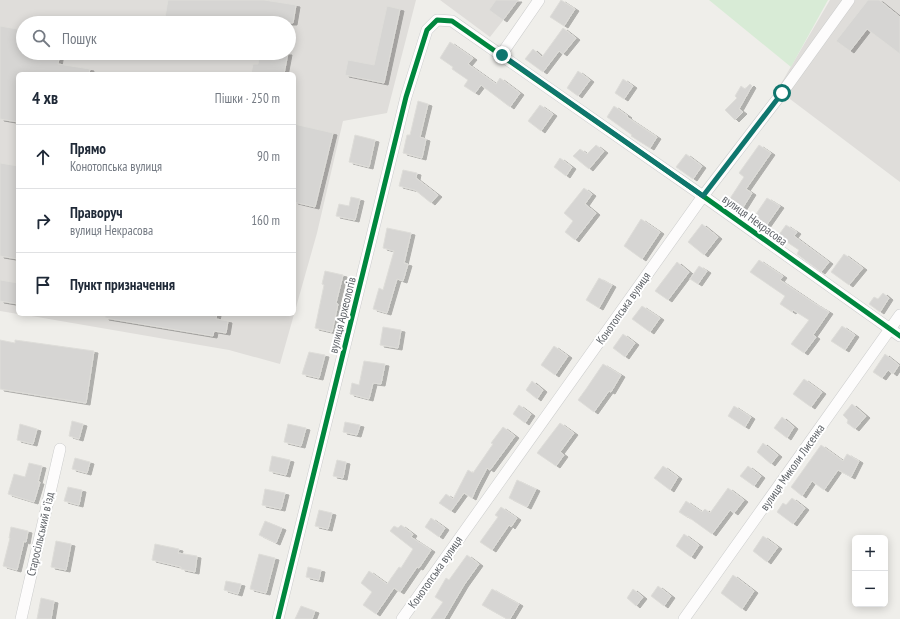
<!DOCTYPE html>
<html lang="uk">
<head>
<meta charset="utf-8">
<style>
  body { margin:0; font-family:"PT Sans Narrow",sans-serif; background:#f6f6f7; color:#1f2937 }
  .controls { position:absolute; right:12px; bottom:12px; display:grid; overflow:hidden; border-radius:6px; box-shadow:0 2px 10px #0003 }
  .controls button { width:36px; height:36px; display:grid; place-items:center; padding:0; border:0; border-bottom:1px solid #e0e1e3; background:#fff; color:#1f2937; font:20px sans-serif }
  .stop { position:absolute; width:12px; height:12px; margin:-9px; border:3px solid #0f766e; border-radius:50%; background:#fff }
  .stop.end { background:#0f766e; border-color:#fff; box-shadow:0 1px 4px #0008 }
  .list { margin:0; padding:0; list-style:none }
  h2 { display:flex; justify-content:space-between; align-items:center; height:52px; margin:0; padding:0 16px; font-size:17px }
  h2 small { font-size:13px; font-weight:400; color:#747a83 }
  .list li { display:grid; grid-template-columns:26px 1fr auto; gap:12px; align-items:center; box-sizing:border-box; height:64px; padding:0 16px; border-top:1px solid #e0e1e3 }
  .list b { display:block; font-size:15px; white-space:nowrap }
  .list p { margin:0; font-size:13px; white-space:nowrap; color:#747a83 }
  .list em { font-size:13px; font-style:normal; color:#747a83 }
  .icon { flex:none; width:22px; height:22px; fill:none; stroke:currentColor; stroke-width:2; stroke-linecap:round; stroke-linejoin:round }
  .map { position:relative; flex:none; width:900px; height:619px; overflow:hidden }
  .search { position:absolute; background:#fff; box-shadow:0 2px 10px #0003; left:16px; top:16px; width:280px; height:44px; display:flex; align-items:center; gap:10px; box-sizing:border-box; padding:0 14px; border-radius:22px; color:#747a83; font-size:15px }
  .panel { position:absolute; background:#fff; box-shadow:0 2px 10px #0003; left:16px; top:72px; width:280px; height:244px; border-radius:6px }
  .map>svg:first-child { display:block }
</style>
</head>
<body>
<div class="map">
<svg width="900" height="619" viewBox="0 0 900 619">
  <defs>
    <filter id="shadow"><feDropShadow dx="4" dy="2" stdDeviation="0" flood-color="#0004"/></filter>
  </defs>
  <rect width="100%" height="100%" fill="#efeeea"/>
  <path fill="#dfddda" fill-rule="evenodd" d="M0,0h416l-29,113 -44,8 -26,112 -37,131 -51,-14 -209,-36h274v-240h-276v240l-18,-3zM23,23h266v30h-266z
    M440,0h79l-29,37z
    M830,0h70v182l-118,-89 -3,-6z"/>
  <path fill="#d8ebd6" d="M709,0h119l-37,67z"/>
  <path fill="#d6d5d3" stroke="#deddd9" filter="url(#shadow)" d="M168,0h96l32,5 -3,18h-53l-38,-6 -1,6h-37z
    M496,0h22l-15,20 -14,-10z
    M561,0l14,9 -11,17 -14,-9z
    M868,0h11l21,17v37l-33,-25 -17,22 -14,-10z
    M387,6l13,3 -16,74 -39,-8 3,-15 26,5z
    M0,26l23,4v23h37l-2,11 32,5 -1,5h-71v48l-18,-3z
    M563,28l13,10 -13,16 -4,-3 -16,21 -18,-13 8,-10 9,8z
    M450,42l23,16 -5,6 28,20 4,-6 20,15 -10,14 -29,-22 -6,8 -11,-7 4,-6 -16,-11 1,-2 -13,-9z
    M260,53h28l-4,21h-33l2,-10h5z
    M578,71l12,9 -12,16 -11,-8z
    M623,79l10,7 -9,13 -9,-6z
    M750,84l2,2 -13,23 4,3 -8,8 -10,-10 12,-12 -2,-2 6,-10 4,3z
    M418,101l10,3 -8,33 6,2 -4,19 -19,-5 4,-18h3z
    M540,105l13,9 -12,17 -13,-10z
    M614,106l14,10 -1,1 30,20 -7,11 -19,-12 1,-1 -25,-18z
    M294,124l39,9 -18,74 -21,-5z
    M355,135l20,5 -6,27 -20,-5z
    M596,145l8,6 -15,18 -16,-13 7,-7 7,5z
    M759,145l12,8 -25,36 6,4 -10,16 -13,-9 15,-23 -5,-4z
    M686,154l16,12 -9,13 -17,-12z
    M560,158l12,9 -6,9 -12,-9z
    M0,163l18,3v93l-18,-3z
    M403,170l14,3 -1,5 22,17 -7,8 -16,-13 -16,-4z
    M584,188l8,6 -7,10 11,9 -21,27 -10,-8 8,-11 -9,-8z
    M351,197l9,2 -5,21 -19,-4 3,-12 10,2z
    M767,198l13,8 -14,20 -12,-9z
    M641,219l19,13 -18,27 -18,-13z
    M702,224l16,13 -14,18 -16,-13z
    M786,225l11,7 -3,4 35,26 -8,10 -24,-18 2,-4 -21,-14z
    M387,228l24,5 -7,30 4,1 -5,17 -6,-2 -10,34 -14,-4 6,-21 4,2 11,-39 -11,-3z
    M844,254l19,14 -14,17 -18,-13z
    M759,260l24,16 -3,4 34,23 15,9 -16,23 3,2 -12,16 -13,-9 18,-24 -16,-10 -1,2 -12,-8 5,-8 -35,-24z
    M677,262l12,10 -21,28 -13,-9z
    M699,266l8,5 -9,13 -8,-5z
    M325,271l18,4 -7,28 2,1 -6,28 -17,-4 9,-43 -2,-1z
    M599,278l13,7 -13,23 -13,-8z
    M0,280l18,3v21l-18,-3z
    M883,293l6,5 -9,14 -11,-8 5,-7 4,2z
    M642,306l18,12 -10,14 -18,-13z
    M105,314h112l-1,5 12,2 -2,12 -12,-2 -1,5 -108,-18z
    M842,326l13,9 -10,15 -14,-9z
    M383,327l18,3 -3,18 -18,-3z
    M623,334l12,9 -10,14 -12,-9z
    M0,340l15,3v-3l79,11 -8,52 -86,-14z
    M554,346l14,10 -13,19 -14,-10z
    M309,352l16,3 -6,23 -17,-4z
    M885,354l14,11 -6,9 -5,-4 -6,8 -9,-6z
    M364,361l21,3 -4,20 -8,-1 -4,16 -19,-5 2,-11 7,2z
    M603,364l18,11 -10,17 -2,-1 -15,21 -16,-12 8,-11z
    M804,379l18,13 -11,15 -18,-13z
    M532,381l11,9 -6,9 -11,-9z
    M852,404l14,12 -11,13 -8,-6 1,-3 -5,-5z
    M519,405l12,9 -6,9 -12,-9z
    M734,406l17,11 -6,10 -17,-11z
    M782,417l12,10 -7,11 -13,-10z
    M72,421l11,3 -4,15 -10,-3z
    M345,422l15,3 -3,10 -14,-3z
    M560,423l14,10 -14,19 4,3 -8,11 -19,-13z
    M20,424l17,5 -4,15 -16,-4z
    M288,424l18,4 -5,18 -17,-4z
    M503,427l12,9 -25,34 -3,-2 -11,21 -4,9 -8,-5 -13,18 -12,-8 7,-9 7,5 15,-29 5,3 20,-29 -2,-1z
    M763,443l15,12 -7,9 -14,-12z
    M821,445l22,16 4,-7 12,7 -8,16 -13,-7 -14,20 -12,-9 -10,15 -11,-9z
    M272,456l18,4 -4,15 -17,-4z
    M75,458l15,4 -3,11 -15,-4z
    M337,460l9,2 -3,16 -10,-2z
    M29,463l13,3 -4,16h2l-6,20 -26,-8 6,-20 11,3z
    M663,466l15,11 -8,13 -16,-12z
    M748,466l13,10 -7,10 -14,-10z
    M517,480l19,9 -9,18 -18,-9z
    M68,487l14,3 -3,15 -15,-4z
    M728,488l16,12 -10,13 -4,-3 -18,24 -25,-18v1l-8,-5 7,-11 16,11 3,-3 5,4z
    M265,489l20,4 -4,16 -19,-4z
    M792,498l13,10 -12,16 -16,-12 6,-9 3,2z
    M501,507l16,11 -6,9 -2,-2 -17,25 -12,-8 18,-25 -3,-2z
    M319,510l13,3 -4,16 -13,-3z
    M431,518l14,10 -6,9 -14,-10z
    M265,521l17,7 -6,15 -17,-8z
    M401,525l12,9 -2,3 20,13 -12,18 -2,-1 -17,25 -6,-4 -18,26 -13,-9 9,-13 -11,-9 8,-12 18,13 12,-17 2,1 12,-19 -23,-18 4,-5 4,2z
    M11,527l17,4 -2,11 -2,-1 -7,29 -14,-4 7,-28h-1z
    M684,534l15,11 -8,12 -15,-11z
    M763,536l15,11 -11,15 -14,-11z
    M56,541l15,3 -5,26 -15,-3z
    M155,544l24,5 -1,4 19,3 -2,16 -14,-3v-2l-29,-7z
    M259,554l16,4 -9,35 -16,-4z
    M467,555l12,9 -15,21 -20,34h-13l12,-17 -8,-5 11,-19 3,2z
    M308,567l13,3 -2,10 -13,-3z
    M733,575l21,16 -12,18 -21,-16z
    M226,581l15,3 -3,10 -14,-4z
    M658,586l13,10 -7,10 -13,-10z
    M492,589l27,15 -9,15h-3l-25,-14z
    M633,589l10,8 -7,9 -9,-8z
    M41,598l13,3 -3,18h-14z
    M301,606l14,5 -3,8h-17z"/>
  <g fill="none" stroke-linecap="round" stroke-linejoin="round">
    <g stroke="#cbcccc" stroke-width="12">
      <path id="minor" d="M501,55l38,-55
        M21,619l39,-170
        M278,619l128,-522 21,-67 10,-10 15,1 251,175 197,140
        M402,619l301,-423 79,-103 67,-93
        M684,619l216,-304"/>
    </g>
    <use href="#minor" stroke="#fdfcfc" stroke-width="11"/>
    <g stroke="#fff" stroke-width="8">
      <path id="cycleway" d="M278,619l128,-522 21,-67 10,-10 15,1 251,175 197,140"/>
    </g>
    <use href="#cycleway" stroke="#00873e" stroke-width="5"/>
  </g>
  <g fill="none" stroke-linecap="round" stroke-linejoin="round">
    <path stroke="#0f766e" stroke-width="5" d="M502,55l201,141 79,-103"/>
  </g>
  <g text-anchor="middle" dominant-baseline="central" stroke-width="4" stroke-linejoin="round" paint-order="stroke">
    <g font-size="12" fill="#5f6368" stroke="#fff">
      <text transform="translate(755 220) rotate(36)">вулиця Некрасова</text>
      <text transform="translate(623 308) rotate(-55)">Конотопська вулиця</text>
      <text transform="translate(342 315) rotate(-76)">вулиця Археологів</text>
      <text transform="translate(792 467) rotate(-55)">вулиця Миколи Лисенка</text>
      <text transform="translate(40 534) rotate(-77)">Старосільський в'їзд</text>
      <text transform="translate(435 572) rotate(-55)">Конотопська вулиця</text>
    </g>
  </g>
</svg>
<div class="controls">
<button>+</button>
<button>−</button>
</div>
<div class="stop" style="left:782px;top:93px"></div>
<div class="stop end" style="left:502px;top:55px"></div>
<div class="search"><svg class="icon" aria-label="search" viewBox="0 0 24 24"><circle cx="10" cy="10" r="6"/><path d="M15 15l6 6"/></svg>Пошук</div>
<section class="panel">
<h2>4 хв<small>Пішки · 250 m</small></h2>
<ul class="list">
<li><svg class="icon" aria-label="ahead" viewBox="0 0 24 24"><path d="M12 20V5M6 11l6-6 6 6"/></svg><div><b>Прямо</b><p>Конотопська вулиця</p></div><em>90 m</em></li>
<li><svg class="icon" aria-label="right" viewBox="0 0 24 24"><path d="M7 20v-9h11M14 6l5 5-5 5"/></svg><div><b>Праворуч</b><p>вулиця Некрасова</p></div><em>160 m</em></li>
<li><svg class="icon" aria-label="arrive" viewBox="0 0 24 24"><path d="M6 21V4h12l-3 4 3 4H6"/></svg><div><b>Пункт призначення</b></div></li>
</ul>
</section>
</div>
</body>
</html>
